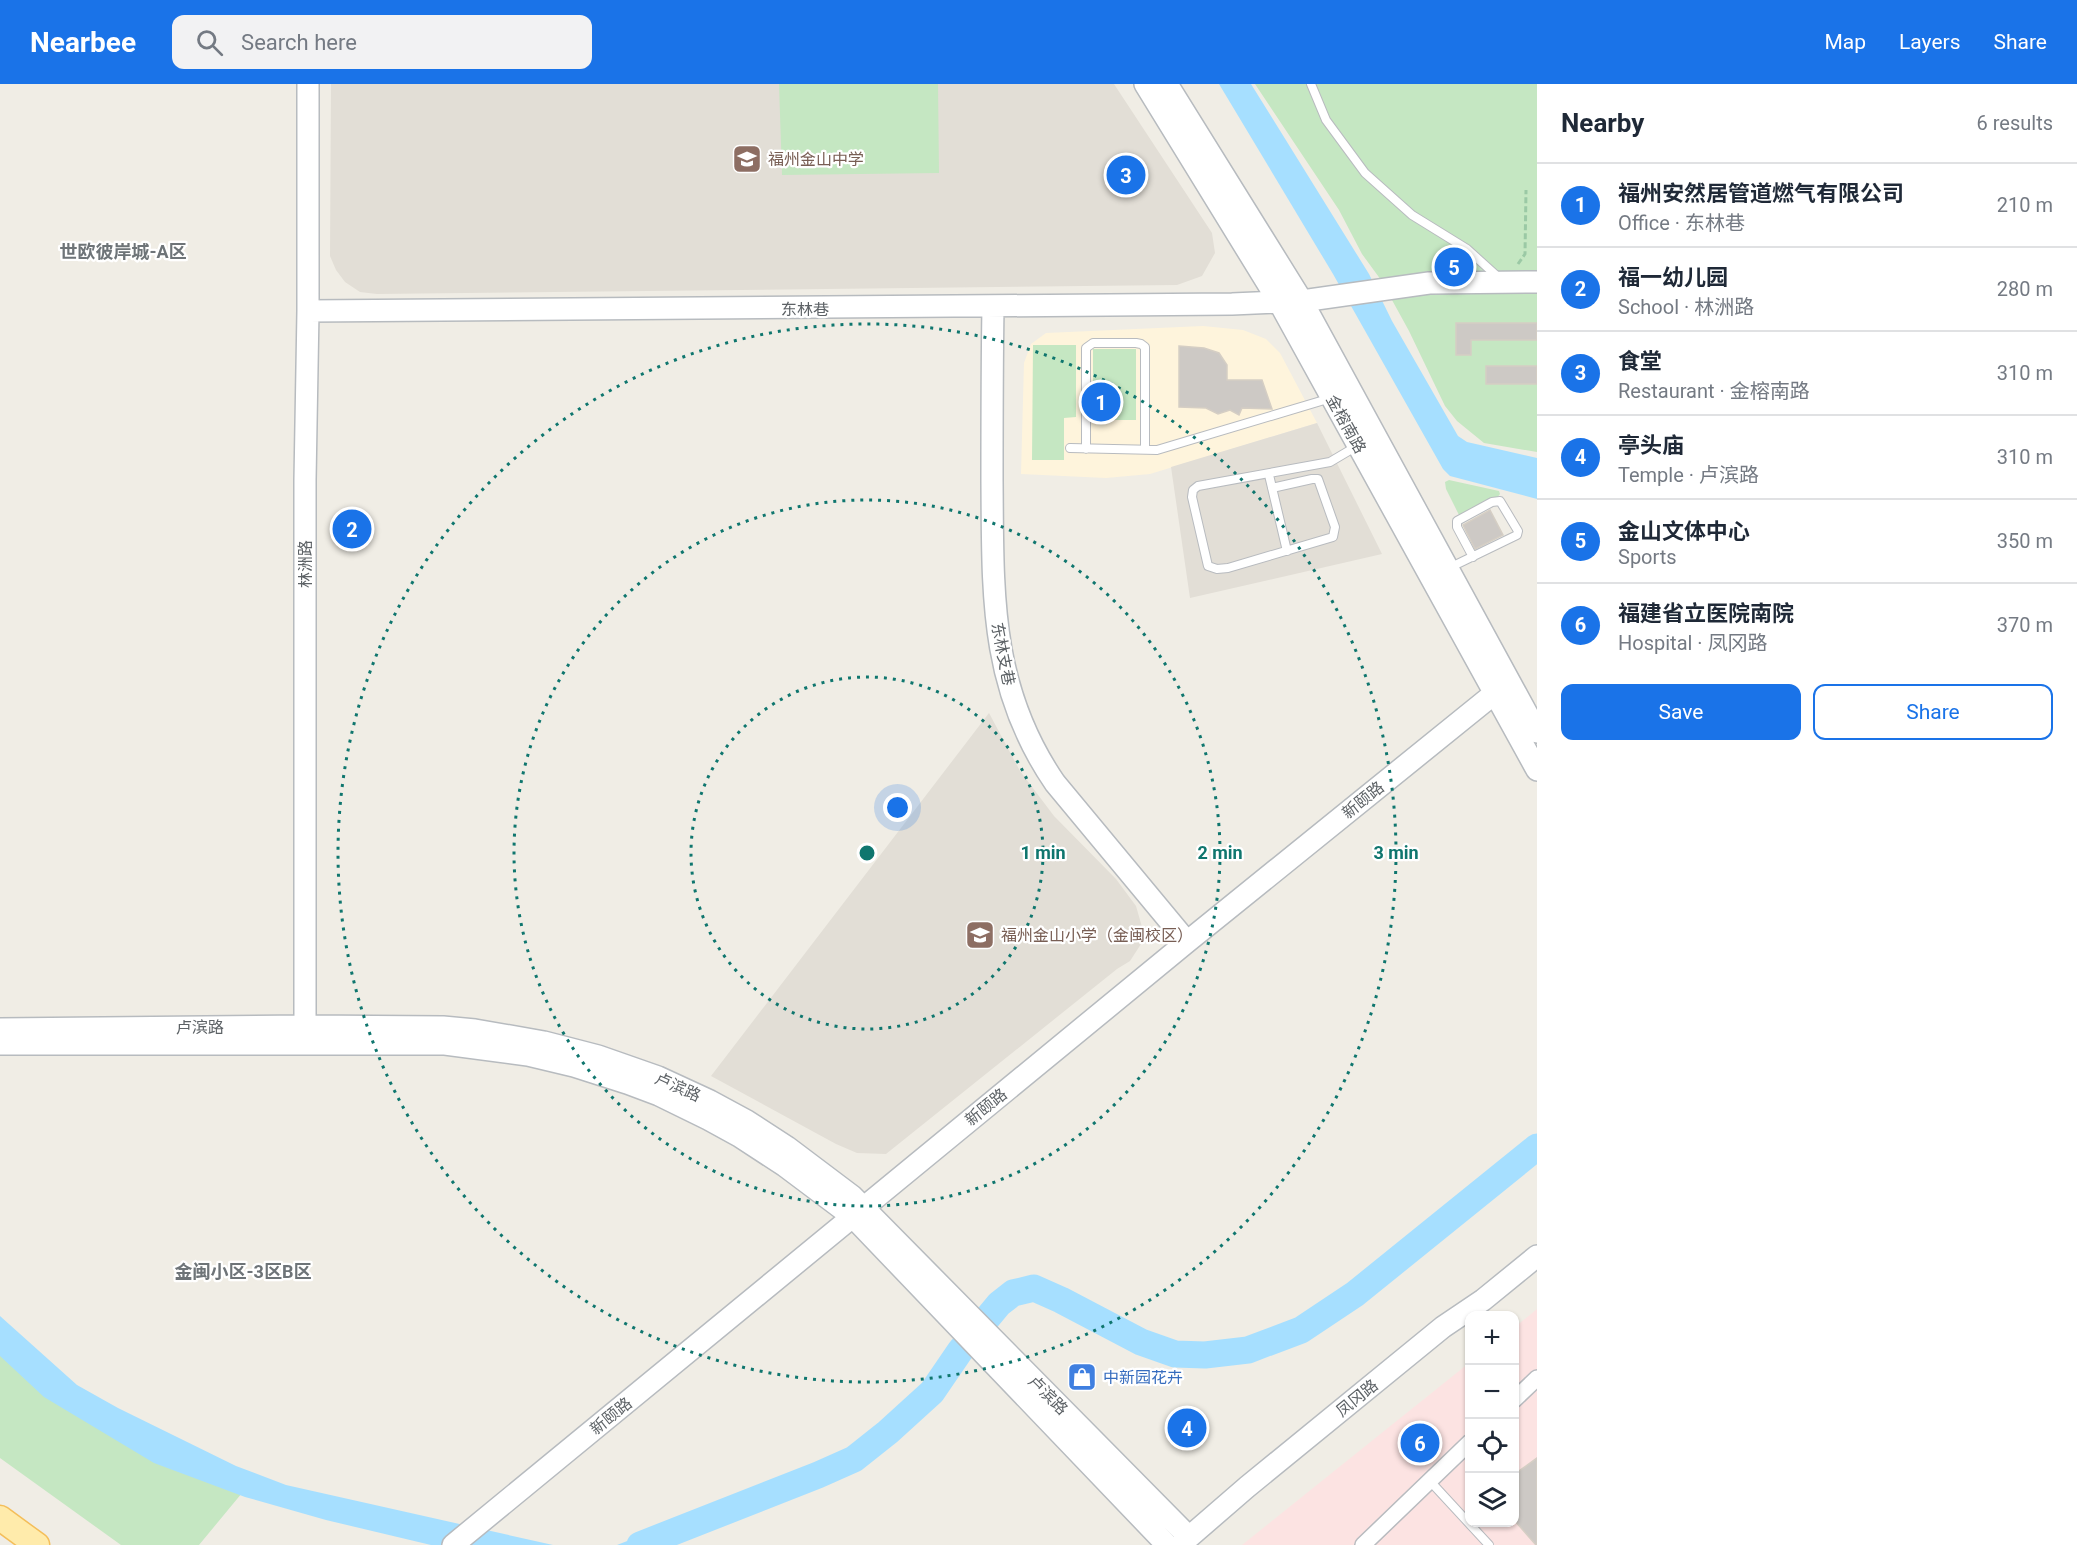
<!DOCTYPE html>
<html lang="en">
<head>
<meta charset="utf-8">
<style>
  body { margin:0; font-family:Roboto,"Noto Sans SC",sans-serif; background:#f2f2f3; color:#1f2937 }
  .controls { position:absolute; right:18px; bottom:18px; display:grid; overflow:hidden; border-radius:12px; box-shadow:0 2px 4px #0004 }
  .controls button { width:54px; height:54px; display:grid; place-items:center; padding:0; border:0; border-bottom:2px solid #e0e1e3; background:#fff; color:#1f2937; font:30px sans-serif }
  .you { position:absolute; left:898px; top:724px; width:21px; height:21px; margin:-15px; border:4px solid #fff; border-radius:50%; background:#1a73e8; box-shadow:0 0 0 9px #1a73e833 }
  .badge { display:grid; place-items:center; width:39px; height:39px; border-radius:50%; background:#1a73e8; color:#fff; font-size:20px; font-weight:700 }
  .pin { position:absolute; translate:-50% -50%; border:3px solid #fff; box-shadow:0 2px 6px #0006 }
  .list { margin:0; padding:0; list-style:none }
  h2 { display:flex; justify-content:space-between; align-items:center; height:78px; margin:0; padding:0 24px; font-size:26px }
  h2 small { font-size:20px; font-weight:400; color:#747a83 }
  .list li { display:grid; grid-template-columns:39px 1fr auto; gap:18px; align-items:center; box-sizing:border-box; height:84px; padding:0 24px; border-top:2px solid #e0e1e3 }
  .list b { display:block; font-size:22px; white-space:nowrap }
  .list p { margin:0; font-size:20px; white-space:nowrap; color:#747a83 }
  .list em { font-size:20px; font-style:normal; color:#747a83 }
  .actions { display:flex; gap:12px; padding:18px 24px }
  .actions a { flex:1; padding:14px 0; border:2px solid #1a73e8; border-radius:12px; text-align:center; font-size:21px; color:#1a73e8 }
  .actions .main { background:#1a73e8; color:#fff }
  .icon { flex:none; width:33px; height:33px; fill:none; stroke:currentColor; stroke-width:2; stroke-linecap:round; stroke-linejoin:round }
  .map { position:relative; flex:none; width:1537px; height:1461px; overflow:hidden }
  header { display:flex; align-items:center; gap:36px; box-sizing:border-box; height:84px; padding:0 30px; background:#1a73e8; color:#fff }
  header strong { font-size:28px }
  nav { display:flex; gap:33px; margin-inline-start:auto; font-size:21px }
  .search { width:420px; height:54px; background:#f2f2f3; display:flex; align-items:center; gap:15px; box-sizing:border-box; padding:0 21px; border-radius:12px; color:#747a83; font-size:22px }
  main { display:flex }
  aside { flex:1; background:#fff }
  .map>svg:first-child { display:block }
</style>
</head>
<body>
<header>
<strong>Nearbee</strong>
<div class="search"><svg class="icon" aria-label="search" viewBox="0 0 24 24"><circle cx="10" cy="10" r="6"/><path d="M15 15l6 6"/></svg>Search here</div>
<nav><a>Map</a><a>Layers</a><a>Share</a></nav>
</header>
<main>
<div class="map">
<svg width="1537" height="1461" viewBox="0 0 1537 1461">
  <rect width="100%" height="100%" fill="#f0ede5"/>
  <path fill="#fef4dc" d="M1203,242l40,4 23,9 14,14 37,70 -167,51 -44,4 -85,-4 3,-111 7,-19 15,-11z"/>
  <path fill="#e2ded6" d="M331,0h783l98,149 3,20 -13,23 -25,9 -800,9 -17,-2 -15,-10 -9,-12 -6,-14z
    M1317,339l65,131 -192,44 -19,-131z
    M989,629l31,58 34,45 62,63 20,27 6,21 -1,17 -11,17 -13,8 -231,185 -29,-1 -21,-9 -125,-68z"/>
  <path fill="#fce3e2" d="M1537,1225v236h-295l227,-182 1,159h44l1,-195z"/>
  <path fill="#c5e7c2" d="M779,0h159l1,89 -157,2z
    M1255,0h282v368l-53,-9 -27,-22 -12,-15 -36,-75 -28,-51 -19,-26 -23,-44z
    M1033,261h43v72l-12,1v42h-32z
    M1093,265h43v71h-43z
    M1449,396l50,11 1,3 -3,4 -37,19 -14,-28 -1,-7z
    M0,1264l242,145 -43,52h-78l-121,-87z"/>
  <path fill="#a6dfff" d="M1219,0h32l118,190 23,47 66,115 9,6 70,16v41l-87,-23 -7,-7 -110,-195z
    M0,1232l77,69 41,23 118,58 50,19 267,60h-122l-105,-25 -81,-23 -91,-34 -110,-66 -44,-41z
    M663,1443l7,18h-53z"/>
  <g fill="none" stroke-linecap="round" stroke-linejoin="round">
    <path stroke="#a6dfff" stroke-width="27" d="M640,1461l178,-70 36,-16 34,-27 44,-40 28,-41 39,-47 14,-11 21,-5 27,12 80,42 34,12 30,1 43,-5 53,-20 54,-36 182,-147"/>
  </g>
  <path fill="#cdc9c5" stroke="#d5cec4" stroke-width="1.5" d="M1456,239h81v17h-66v15h-15z
    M1179,262l25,2 15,5 8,12v15h35l10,29 -30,-1 -3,7 -9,-5 -12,4 -12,-6 -27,-1z
    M1486,282h51v18h-51z
    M1490,426l13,25 -28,14 -12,-24z
    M1537,1374v87h-1l-21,-24v-47z"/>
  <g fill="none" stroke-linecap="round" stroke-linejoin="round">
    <g stroke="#b8bbbf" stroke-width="10">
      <path id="lane" d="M1311,0l15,36 39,53 47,42 55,34 31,28
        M1070,364l87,2 174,-52
        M1086,365v-101l7,-5h43l5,1 4,3v102
        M1269,391l18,76
        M1272,404l40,-9h6l17,48 -2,10 -105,31 -11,1 -9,-3 -16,-69 1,-7 5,-4 132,-24 27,-16
        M1449,484l68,-33 1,-4 -18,-30 -8,1 -35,19v6l16,30
        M1429,1396l60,65"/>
    </g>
    <g stroke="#b8bbbf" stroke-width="18">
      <path id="street" d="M1514,1316l23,-22
        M1363,1461l107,-103"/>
    </g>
    <g stroke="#b7bbbf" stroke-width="24">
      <path id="secondary" d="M1145,0l134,218 258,468
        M1167,0l135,217 235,431
        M993,223c-1,58 -1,116 -1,174 1,112 -3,206 63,302l132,159
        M308,227l924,-7 70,-3 127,-18 108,-1
        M0,945l305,-3 138,1 32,3 69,12 54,14 60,21 52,24 37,20 40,26 65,49 337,341
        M305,956v-560l3,-169v-227
        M0,960h445l83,11 46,11 53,17 32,12 49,24 31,17 46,30 68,51 314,328
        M453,1461l734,-603 308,-249
        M1180,1461l67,-58 196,-160 40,-27 54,-44"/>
    </g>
    <g stroke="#f4be5a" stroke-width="27">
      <path id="primary" d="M0,1434l37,27"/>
    </g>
    <path stroke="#9bc9a5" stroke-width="3" stroke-dasharray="6 3" stroke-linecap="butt" d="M1518,180l7,-10 1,-64"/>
    <use href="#lane" stroke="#fff" stroke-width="8"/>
    <use href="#street" stroke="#fff" stroke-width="15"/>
    <use href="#secondary" stroke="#fff" stroke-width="21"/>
    <use href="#primary" stroke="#ffebab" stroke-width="24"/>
  </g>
  <g fill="none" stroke="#0f766e" stroke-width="3" stroke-dasharray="3 6">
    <circle cx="867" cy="769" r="176"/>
    <circle cx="867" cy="769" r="353"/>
    <circle cx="867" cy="769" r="529"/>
  </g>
  <defs>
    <g id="school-square" transform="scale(1.5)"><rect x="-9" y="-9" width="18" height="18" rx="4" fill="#8d6e63" stroke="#fff"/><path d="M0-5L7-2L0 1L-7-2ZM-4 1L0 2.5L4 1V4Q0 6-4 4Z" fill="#fff"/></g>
    <g id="shop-square" transform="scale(1.5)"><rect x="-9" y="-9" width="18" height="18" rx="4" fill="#3f7fe0" stroke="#fff"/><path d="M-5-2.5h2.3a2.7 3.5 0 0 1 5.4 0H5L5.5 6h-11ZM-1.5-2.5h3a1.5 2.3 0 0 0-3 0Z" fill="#fff"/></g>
  </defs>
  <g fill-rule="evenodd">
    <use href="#school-square" x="747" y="75"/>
    <use href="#school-square" x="980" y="851"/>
    <use href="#shop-square" x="1082" y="1293"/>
  </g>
  <g text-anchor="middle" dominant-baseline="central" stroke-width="4.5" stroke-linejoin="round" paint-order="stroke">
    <g font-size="16" fill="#785e54" stroke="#fff" text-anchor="start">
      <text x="768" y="75">福州金山中学</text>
      <text x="1001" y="851">福州金山小学（金闽校区）</text>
    </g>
    <g font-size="16" fill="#5d6266" stroke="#fff">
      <text x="805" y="225">东林巷</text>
      <text transform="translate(1346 340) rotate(61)">金榕南路</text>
      <text transform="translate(305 480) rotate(-90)">林洲路</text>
      <text transform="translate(1003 570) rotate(79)">东林支巷</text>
      <text transform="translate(1363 716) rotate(-39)">新颐路</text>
      <text x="200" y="943">卢滨路</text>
      <text transform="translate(678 1003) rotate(24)">卢滨路</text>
      <text transform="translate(986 1023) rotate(-39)">新颐路</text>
      <text transform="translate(1048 1311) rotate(45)">卢滨路</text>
      <text transform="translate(1357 1314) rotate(-39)">凤冈路</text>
      <text transform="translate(611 1332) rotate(-39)">新颐路</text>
    </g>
    <g font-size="16" fill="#366cbe" stroke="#fff" text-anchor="start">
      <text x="1103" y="1293">中新园花卉</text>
    </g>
    <g font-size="18" font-weight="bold" fill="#6e7478" stroke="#fff">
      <text x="123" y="167">世欧彼岸城-A区</text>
      <text x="243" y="1187">金闽小区-3区B区</text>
    </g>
  </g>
  <circle cx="867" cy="769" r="9" fill="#0f766e" stroke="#fff" stroke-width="3"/>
  <g font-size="18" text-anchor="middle" font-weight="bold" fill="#0f766e" stroke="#fff" stroke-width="4.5" stroke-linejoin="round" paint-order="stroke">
    <text x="1043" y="775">1 min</text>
    <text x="1220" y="775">2 min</text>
    <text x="1396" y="775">3 min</text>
  </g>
</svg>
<div class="controls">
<button>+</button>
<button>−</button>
<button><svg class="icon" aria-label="locate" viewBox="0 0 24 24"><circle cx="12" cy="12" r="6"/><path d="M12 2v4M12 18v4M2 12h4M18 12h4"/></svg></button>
<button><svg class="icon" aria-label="layers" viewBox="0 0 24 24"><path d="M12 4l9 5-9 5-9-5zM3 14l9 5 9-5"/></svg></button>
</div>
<div class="you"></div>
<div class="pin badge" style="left:1101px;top:318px">1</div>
<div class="pin badge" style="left:352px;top:445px">2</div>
<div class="pin badge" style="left:1126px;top:91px">3</div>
<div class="pin badge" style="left:1187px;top:1344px">4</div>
<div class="pin badge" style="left:1454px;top:183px">5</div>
<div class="pin badge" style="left:1420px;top:1359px">6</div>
</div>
<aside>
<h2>Nearby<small>6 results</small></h2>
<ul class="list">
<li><span class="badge">1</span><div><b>福州安然居管道燃气有限公司</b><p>Office · 东林巷</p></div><em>210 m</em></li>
<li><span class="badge">2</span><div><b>福一幼儿园</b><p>School · 林洲路</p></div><em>280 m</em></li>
<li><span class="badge">3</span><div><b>食堂</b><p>Restaurant · 金榕南路</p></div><em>310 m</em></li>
<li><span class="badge">4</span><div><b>亭头庙</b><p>Temple · 卢滨路</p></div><em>310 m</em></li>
<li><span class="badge">5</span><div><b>金山文体中心</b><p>Sports</p></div><em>350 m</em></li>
<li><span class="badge">6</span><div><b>福建省立医院南院</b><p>Hospital · 凤冈路</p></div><em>370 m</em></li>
</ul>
<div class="actions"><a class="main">Save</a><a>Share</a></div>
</aside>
</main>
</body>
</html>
